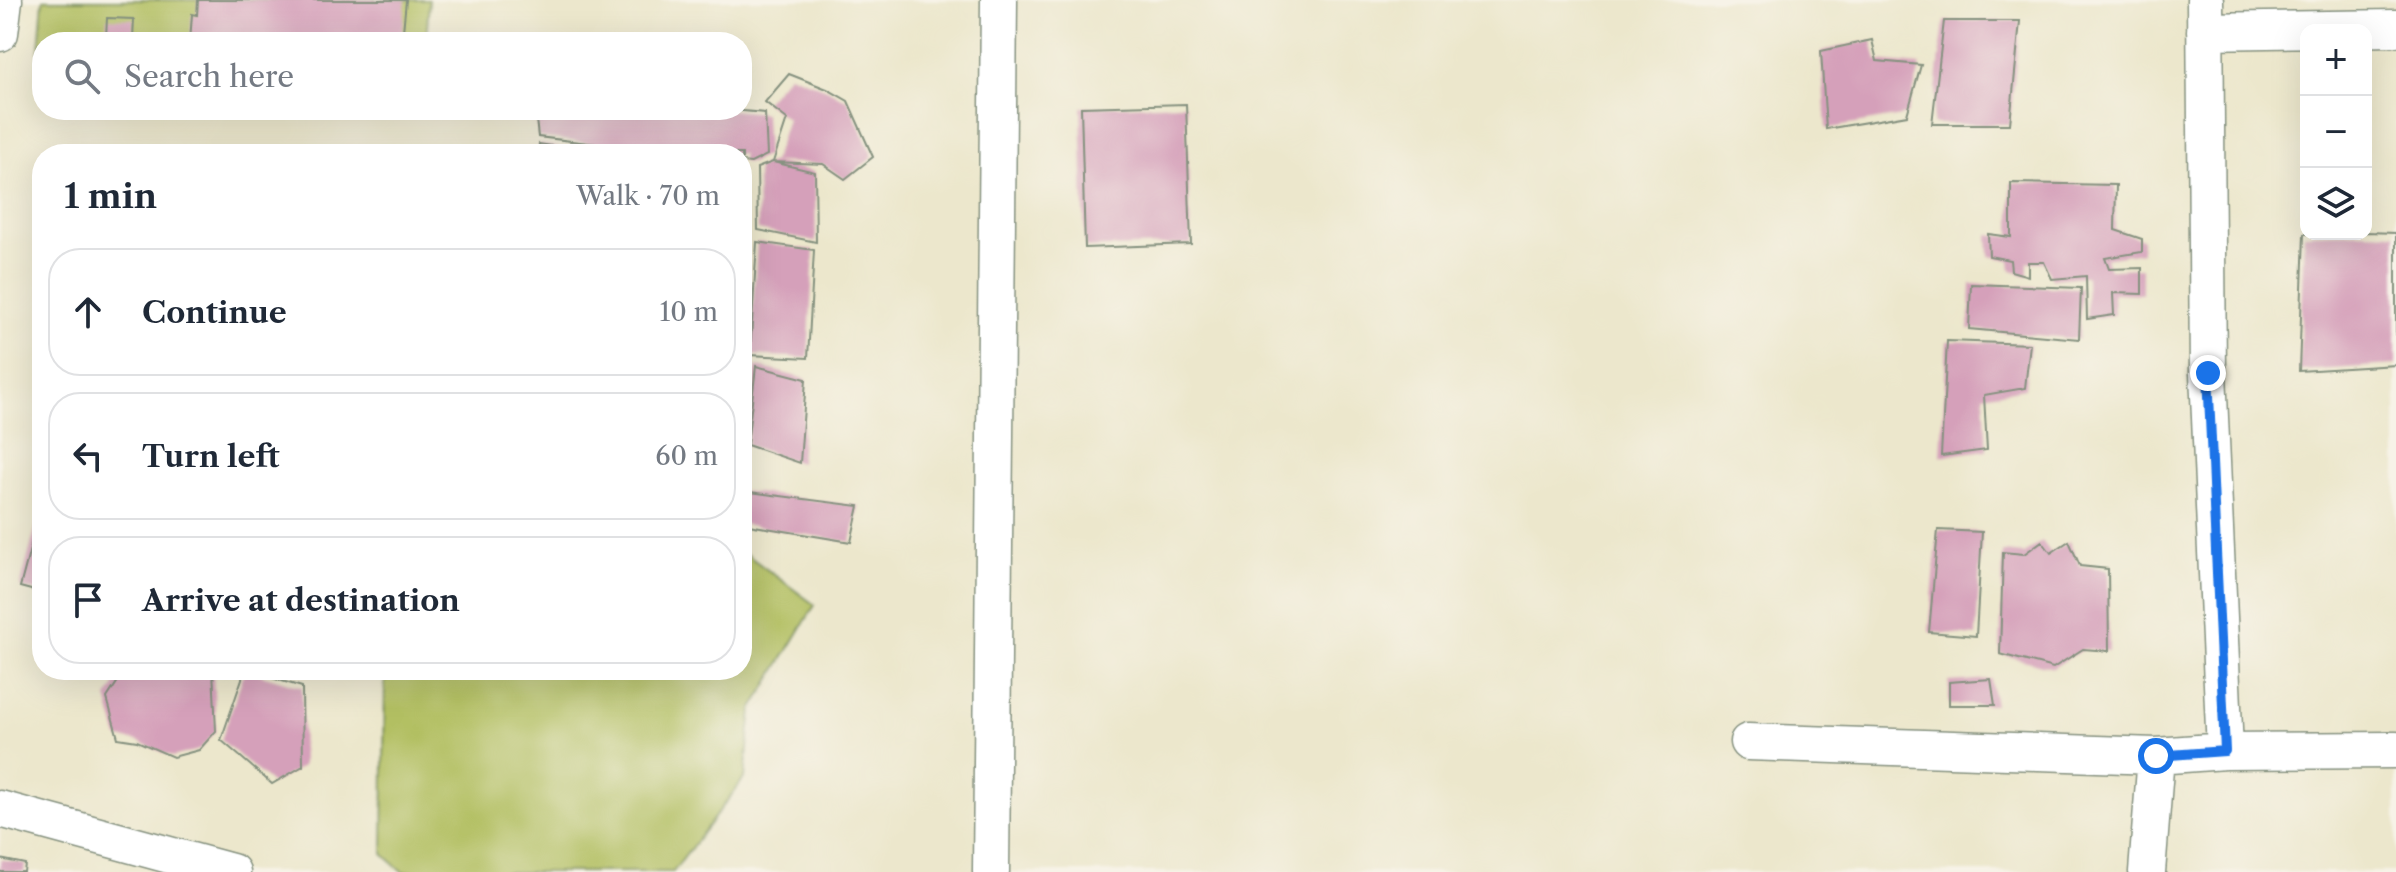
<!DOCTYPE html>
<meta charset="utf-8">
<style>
body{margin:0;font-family:"Libre Caslon Text",serif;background:#f2f2f3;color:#1f2937}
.controls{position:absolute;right:24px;top:24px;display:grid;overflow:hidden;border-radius:16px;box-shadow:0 8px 32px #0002}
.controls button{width:72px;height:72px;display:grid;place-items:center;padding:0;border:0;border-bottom:2px solid #e0e1e3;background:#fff;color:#1f2937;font:40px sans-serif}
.stop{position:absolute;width:24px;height:24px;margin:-18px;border:6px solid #1a73e8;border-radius:50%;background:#fff}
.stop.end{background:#1a73e8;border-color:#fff;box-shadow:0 2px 8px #0008}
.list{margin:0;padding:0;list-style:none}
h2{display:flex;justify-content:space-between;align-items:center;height:104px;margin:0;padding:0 32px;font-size:34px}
h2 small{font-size:26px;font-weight:400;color:#747a83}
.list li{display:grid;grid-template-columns:52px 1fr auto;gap:24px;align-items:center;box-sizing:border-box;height:128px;margin:0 16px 16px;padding:0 16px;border:2px solid #e0e1e3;border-radius:32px}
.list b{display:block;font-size:30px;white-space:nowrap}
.list em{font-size:26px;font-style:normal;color:#747a83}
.icon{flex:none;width:44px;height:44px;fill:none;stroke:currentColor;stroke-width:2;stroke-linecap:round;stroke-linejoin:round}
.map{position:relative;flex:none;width:2396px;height:872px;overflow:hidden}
.search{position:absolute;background:#fff;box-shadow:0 8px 32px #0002;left:32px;top:32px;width:720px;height:88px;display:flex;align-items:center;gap:20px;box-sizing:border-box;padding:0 28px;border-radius:32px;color:#747a83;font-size:30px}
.panel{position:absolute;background:#fff;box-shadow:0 8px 32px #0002;left:32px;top:144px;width:720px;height:536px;border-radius:32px}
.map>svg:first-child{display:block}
.green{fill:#b2bf62;stroke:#687e4b;stroke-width:2}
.building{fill:#d5a0ba}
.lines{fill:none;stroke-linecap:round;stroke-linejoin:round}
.street-casing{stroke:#869280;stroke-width:39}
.street{stroke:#fff;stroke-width:36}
.route{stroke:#1a73e8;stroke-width:10}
</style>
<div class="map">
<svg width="2396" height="872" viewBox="0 0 2396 872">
<rect width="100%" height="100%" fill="#f7f3e8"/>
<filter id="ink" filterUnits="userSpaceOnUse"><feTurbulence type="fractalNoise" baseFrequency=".0125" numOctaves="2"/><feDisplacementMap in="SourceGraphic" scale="16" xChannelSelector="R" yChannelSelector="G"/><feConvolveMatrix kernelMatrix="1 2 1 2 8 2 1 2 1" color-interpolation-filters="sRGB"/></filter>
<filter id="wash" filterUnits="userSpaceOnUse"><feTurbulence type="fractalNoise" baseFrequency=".006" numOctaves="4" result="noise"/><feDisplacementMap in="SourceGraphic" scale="32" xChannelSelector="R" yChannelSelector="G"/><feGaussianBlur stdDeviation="1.8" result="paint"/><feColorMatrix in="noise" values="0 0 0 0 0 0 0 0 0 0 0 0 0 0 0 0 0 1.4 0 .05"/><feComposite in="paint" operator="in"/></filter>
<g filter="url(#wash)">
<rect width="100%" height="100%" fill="#ece7cc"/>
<path class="green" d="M43,0H429L426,42H42V72H37Z
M742,551L815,605L752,710L745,777L673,872H403L383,854L385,670H742Z"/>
<g id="blocks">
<path class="building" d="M198,0H406L402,42H190L192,14L197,15Z
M107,18L134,19L133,39L106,38Z
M1944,21H2020L2010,124H1932Z
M1872,40L1877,61L1921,65L1907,115L1826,129L1821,51Z
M789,74L827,89L848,101L873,157L845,179L823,164L773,162L815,172L816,242L758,230L757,168L773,162L787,119L765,102Z
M1186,104L1191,244L1085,248L1081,107Z
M535,110H731L765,113L767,155L751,163L742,162V154H680L538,137Z
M539,144L590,152V154H538Z
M2011,183L2116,185L2115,230L2142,239V252L2105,258L2109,269L2142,268V294L2113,293L2114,315L2087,319L2086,276L2052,279L2044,262H2028V276L2011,271L2010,260L1989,256L1988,234L2011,237Z
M2366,232L2396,233V365L2299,371L2304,234Z
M757,242L814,250L808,358L750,355Z
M1971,284L2081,288L2079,339L1969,329Z
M1947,341L2030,344L2025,388L1984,395L1987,450L1941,456Z
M756,366L806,379L800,463L747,445Z
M742,491L859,506L851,542L742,524Z
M38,519L42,520V593L20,587Z
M1938,530L1982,532L1976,636L1929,632Z
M2042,541L2051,553L2069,541L2080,566L2108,569L2109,651L2083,649L2053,668L2000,654L2003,552L2024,554Z
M115,670H213L216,731L199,750L173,757L137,741L118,738L107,698L118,681Z
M245,670L302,687L303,766L272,784L221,740Z
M1991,679L1995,705H1949V682Z
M0,859L25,864L24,872H0Z"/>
</g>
</g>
<g filter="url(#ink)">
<use href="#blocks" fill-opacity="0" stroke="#869280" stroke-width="2"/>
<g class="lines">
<g class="street-casing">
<path id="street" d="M2205,0L2208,373L2225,751L2396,750
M2205,31L2396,28
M0,33L4,0
M1748,742L2156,756L2225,751
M0,809L232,872
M991,872L999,0
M2147,872L2156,756"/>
</g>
<use href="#street" class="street"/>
</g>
</g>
<g class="lines" filter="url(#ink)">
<path class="route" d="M2156,756L2225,751L2208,373"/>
</g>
</svg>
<div class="controls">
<button>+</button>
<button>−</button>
<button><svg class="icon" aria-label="layers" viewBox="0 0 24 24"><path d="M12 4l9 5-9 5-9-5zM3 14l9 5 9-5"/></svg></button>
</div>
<div class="stop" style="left:2156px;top:756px"></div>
<div class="stop end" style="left:2208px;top:373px"></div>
<div class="search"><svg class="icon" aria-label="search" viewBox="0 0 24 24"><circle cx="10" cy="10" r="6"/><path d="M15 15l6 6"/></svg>Search here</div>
<section class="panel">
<h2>1 min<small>Walk · 70 m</small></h2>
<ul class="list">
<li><svg class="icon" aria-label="ahead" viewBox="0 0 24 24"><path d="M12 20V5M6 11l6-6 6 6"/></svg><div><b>Continue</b></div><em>10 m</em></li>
<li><svg class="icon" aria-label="left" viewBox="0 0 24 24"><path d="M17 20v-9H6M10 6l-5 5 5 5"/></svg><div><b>Turn left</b></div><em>60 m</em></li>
<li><svg class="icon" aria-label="arrive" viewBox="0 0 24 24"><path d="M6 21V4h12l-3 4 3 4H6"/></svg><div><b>Arrive at destination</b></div></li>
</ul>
</section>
</div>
